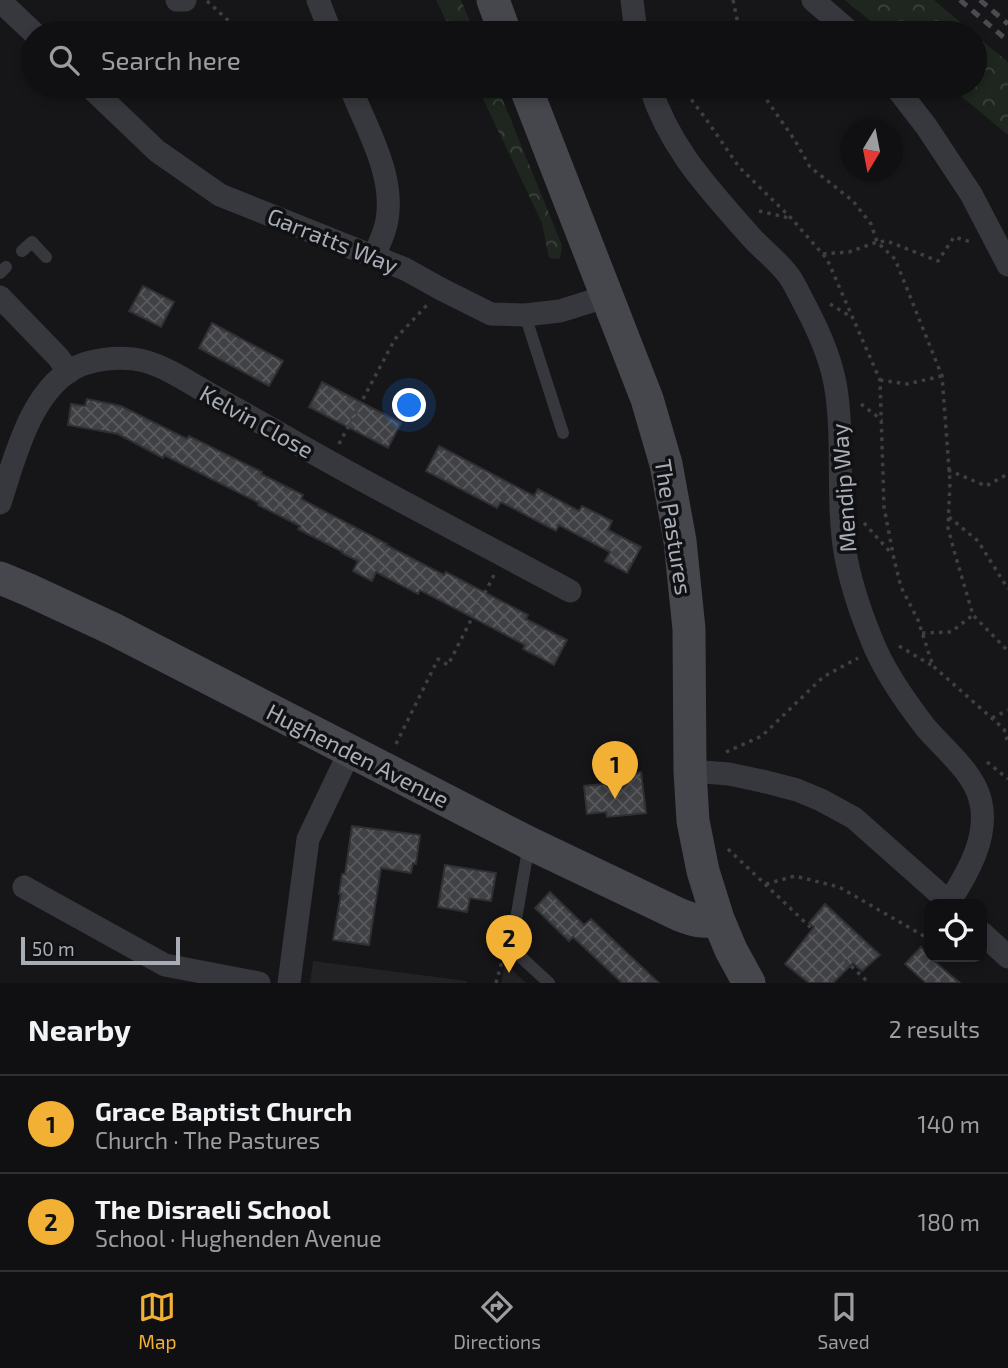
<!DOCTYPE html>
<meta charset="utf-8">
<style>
body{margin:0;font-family:"Exo 2",sans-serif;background:#19191b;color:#f1f3f6}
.controls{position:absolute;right:21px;bottom:21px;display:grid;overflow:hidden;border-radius:14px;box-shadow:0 4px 10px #0003}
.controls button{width:63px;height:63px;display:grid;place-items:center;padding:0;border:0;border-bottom:2px solid #303032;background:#101012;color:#f1f3f6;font:35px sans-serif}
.compass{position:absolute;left:840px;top:119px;width:63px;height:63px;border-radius:50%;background:#101012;box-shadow:0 4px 10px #0003;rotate:190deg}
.scale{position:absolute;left:21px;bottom:18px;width:159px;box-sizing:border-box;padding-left:7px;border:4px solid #a8adb8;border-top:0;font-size:19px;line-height:24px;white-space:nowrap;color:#a8adb8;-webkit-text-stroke:5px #111113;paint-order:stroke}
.you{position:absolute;left:410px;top:406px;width:24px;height:24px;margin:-18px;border:5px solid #fff;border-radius:50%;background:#1a73e8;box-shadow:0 0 0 10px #1a73e833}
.badge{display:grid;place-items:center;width:46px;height:46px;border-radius:50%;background:#f2b134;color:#111;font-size:23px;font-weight:700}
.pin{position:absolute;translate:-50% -58px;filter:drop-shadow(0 2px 4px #0008)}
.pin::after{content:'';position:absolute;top:37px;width:24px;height:21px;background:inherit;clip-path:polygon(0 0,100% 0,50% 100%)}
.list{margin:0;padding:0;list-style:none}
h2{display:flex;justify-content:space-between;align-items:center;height:91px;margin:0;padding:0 28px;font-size:30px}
h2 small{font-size:23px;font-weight:400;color:#9c9d9f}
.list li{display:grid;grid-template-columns:46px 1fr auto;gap:21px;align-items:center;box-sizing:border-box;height:98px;padding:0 28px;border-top:2px solid #303032}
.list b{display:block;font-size:26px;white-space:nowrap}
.list p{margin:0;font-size:23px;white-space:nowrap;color:#9c9d9f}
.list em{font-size:23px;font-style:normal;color:#9c9d9f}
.icon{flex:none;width:38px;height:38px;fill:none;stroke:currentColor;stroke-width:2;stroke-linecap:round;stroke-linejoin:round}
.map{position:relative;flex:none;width:1008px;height:983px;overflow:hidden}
.search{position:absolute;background:#101012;box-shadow:0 4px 10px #0003;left:21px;right:21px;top:21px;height:77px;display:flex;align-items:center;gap:18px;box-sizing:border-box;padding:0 24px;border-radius:38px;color:#9c9d9f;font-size:26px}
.sheet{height:287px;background:#101012}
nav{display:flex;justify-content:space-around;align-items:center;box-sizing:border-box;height:98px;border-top:2px solid #303032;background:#101012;font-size:19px;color:#9c9d9f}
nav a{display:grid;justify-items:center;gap:4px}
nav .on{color:#f2b134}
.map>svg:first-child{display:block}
.built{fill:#222225}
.forest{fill:url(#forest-crowns)}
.building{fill:url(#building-cross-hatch);stroke:#303034;stroke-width:2}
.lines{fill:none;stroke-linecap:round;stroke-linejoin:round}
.path{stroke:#3d3f44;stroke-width:3.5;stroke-dasharray:3.5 5;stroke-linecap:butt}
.lane{stroke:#37383d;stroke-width:12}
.street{stroke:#37383d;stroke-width:23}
.secondary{stroke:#45474d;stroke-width:33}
.rail{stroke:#4a4c52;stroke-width:5;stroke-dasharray:9 7;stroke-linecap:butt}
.labels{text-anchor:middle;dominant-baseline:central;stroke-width:7;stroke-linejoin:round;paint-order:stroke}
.street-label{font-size:23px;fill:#a8adb8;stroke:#111113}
</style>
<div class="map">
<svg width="1008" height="983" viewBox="0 0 1008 983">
<defs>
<pattern id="forest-crowns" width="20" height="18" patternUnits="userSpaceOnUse" patternTransform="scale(1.75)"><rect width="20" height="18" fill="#1e261f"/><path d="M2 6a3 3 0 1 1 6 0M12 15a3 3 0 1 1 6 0" fill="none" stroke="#3c433d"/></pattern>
<pattern id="building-cross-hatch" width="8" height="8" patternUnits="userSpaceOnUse" patternTransform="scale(1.75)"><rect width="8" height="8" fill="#404145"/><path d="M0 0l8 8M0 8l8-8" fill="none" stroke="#595a5e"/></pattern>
</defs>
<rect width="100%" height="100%" fill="#161618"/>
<path class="built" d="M313,961L467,981V983H310Z
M505,963L526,983H501Z"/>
<path class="forest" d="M436,0H461L475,33H452Z
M845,0H934L973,33H885Z
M975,35L1008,62V135L949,86H975Z
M477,86H497L562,245L560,259L549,258L542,223Z"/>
<path class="building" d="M143,286L174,302L161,327L129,311Z
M212,323L283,361L269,386L199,348Z
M322,382L401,423L388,448L309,407Z
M87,399L121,406L187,439L189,436L262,472L261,474L303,495L301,499L387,544L386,545L444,575L446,572L528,615L526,619L567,640L554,665L523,649L525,645L420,590L418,594L376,572L372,581L353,571L358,561L342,553L343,552L298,529L300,526L258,505L259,503L164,455L163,458L118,434L68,425L71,404L85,406Z
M439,446L534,496L538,489L579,511L582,506L612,521L608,530L641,547L627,573L605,561L610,552L559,525L556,531L501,502L497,508L426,471Z
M641,772L646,813L607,817L606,812L587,814L584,786L604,784L603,777Z
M352,826L420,835L416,864L413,863L411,873L381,868L369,945L333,940L341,894H339L342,874H345Z
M445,865L496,873L491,901L470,898L467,912L438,907Z
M550,892L584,925L591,919L659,983H622L573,937L569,941L535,908Z
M825,904L880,955L862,971L853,963L833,983H809L785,964L814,927L809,923Z
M921,947L929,957L960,983H926L905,964Z"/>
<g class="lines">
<path class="path" d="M733,0L740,33
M207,1L242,33
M681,86L706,119L739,167L791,218L827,259L880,380L884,507L894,559L901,587L918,620L933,666L1004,729L1008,743
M757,86L794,139L810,167L853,201L871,224L877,242L895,259L942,376L950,482L948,528L955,554L973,615L1008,651
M759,211L789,218
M823,254L849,252L877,242L887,241L938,261L954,237L971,242
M830,304L853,318
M880,380L907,384L942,376
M861,404L882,420
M339,444L395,339L428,304
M948,470L986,486L1008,474
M949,517L978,541L1008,589
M864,523L892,554
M922,633L951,632L973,615
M899,646L931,665
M992,718L1008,710
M396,744L438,659L448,665L495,573
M726,752L762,736L823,677L858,658
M987,762L1008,779
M728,849L869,983
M766,884L795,876L839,887L929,939
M496,983L502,961"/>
<path class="lane" d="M22,251L32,242L46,257
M0,273L6,267
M525,315L563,433
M529,844L511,948L549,983"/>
<path class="street" d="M177,0H185
M318,0L331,33
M632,0L636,33
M813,0L851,33
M0,1L34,33
M89,86L157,151L220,195L405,269L441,289L491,314L525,315L560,311L608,296
M350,86C366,128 395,174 387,220C385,233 379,244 374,256
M650,86C669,148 710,190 752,238C764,251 779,262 789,276C796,286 801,298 807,309C819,332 830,357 835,383C845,438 836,496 845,552C850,581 860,611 871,638C883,670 905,701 926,728C944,749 973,772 980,799C990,835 968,873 949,902
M895,86L926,126L971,194L1008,265
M0,297L58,357L69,372
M0,503C15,457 32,385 81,365C100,358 125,356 144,361C166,367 187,381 206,392C238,410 271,428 303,447C391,497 481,543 570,591
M690,771L729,774L762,781L797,790L821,800L854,818L951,904
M24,887L165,965L259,983
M982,933L1008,957
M289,983L308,839L350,751"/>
<path class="secondary" d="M493,0L505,33
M525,86L647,399L666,464L680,541L689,629L690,771L693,821L703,871L718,919L731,950L749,983
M0,578L29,590L113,629L529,843L680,915C693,920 704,924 718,919"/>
<path class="rail" d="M960,0L1008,41
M980,0L1008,24"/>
</g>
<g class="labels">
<g class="street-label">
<text transform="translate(333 240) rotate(22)">Garratts Way</text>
<text transform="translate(257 421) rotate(29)">Kelvin Close</text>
<text transform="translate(843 488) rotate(-94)">Mendip Way</text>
<text transform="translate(674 527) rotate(81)">The Pastures</text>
<text transform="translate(358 755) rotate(27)">Hughenden Avenue</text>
</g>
</g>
</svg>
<div class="controls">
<button><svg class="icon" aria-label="locate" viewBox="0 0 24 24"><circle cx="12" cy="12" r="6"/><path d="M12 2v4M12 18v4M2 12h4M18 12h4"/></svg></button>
</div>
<svg class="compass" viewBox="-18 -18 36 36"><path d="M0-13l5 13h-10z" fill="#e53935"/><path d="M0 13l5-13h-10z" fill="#9c9d9f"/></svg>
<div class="scale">50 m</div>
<div class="you"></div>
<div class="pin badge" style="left:615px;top:799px">1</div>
<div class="pin badge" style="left:509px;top:973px">2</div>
<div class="search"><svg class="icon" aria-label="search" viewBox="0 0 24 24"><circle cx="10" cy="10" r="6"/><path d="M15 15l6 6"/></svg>Search here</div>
</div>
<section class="sheet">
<h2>Nearby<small>2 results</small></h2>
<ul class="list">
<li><span class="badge">1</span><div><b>Grace Baptist Church</b><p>Church · The Pastures</p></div><em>140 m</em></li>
<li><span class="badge">2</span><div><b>The Disraeli School</b><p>School · Hughenden Avenue</p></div><em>180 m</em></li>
</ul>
</section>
<nav>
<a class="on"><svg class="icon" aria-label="map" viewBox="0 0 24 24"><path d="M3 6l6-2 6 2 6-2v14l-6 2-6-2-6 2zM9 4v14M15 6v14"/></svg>Map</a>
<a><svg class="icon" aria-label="directions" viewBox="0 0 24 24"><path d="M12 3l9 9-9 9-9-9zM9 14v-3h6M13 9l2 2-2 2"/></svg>Directions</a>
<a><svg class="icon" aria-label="saved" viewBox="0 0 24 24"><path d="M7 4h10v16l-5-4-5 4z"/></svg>Saved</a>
</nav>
